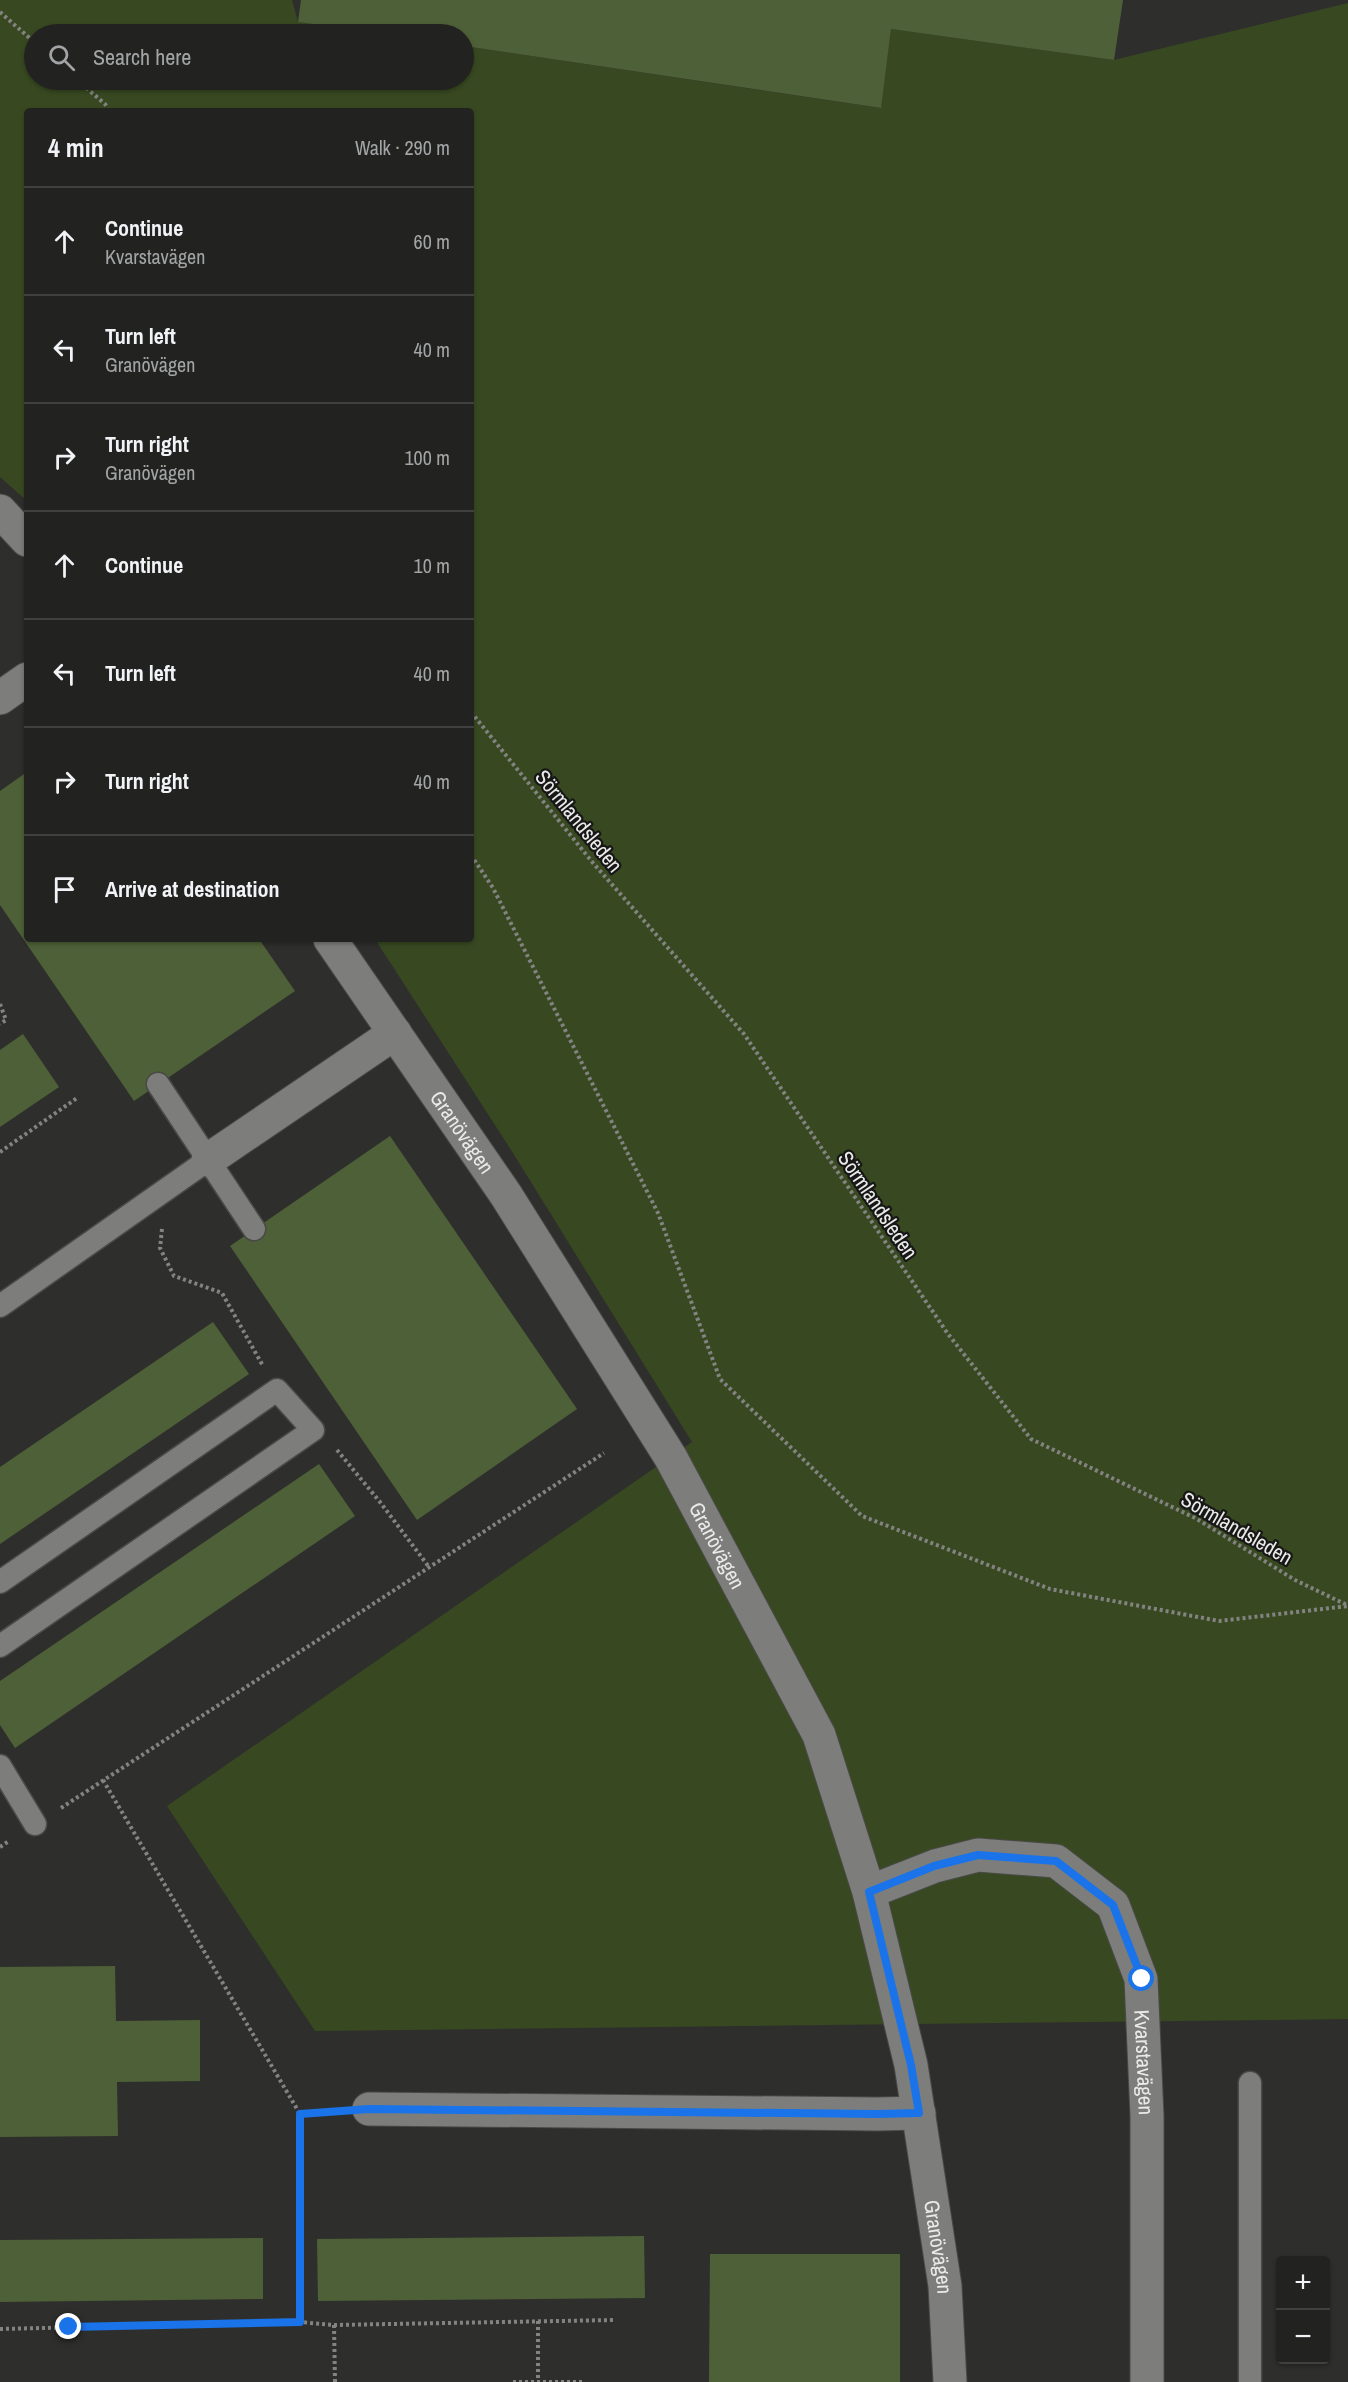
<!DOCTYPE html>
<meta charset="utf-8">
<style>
body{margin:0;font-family:"Archivo Narrow",sans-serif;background:#2a2b2a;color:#f1f3f6}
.controls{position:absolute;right:18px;bottom:18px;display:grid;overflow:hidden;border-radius:6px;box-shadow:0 2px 4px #0004}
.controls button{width:54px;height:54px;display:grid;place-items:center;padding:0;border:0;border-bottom:2px solid #3f403f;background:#222321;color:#f1f3f6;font:30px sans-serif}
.stop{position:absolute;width:18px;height:18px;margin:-14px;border:4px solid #1a73e8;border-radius:50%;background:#fff}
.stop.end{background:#1a73e8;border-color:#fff;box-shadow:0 2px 6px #0008}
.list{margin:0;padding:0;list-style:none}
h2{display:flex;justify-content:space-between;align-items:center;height:78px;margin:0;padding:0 24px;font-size:26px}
h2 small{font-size:20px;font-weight:400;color:#a2a4a5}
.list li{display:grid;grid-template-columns:39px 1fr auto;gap:18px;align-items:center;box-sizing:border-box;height:108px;padding:0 24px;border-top:2px solid #3f403f}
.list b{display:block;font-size:22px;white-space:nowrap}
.list p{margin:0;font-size:20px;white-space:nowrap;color:#a2a4a5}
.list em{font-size:20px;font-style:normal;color:#a2a4a5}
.icon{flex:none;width:33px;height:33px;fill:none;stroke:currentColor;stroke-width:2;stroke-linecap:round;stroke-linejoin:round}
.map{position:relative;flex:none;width:1348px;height:2382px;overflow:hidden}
.search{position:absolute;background:#222321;box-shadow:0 2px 4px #0004;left:24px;top:24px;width:450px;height:66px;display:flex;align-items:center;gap:15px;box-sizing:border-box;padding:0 21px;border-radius:33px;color:#a2a4a5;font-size:22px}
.panel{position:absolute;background:#222321;box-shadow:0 2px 4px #0004;left:24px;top:108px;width:450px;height:834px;border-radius:6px}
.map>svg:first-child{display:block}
.green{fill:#384921}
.building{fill:#4e6037}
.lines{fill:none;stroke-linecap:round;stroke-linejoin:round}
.lane-casing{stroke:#494a48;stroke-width:25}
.street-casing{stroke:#494a48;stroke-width:35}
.path{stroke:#838381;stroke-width:4;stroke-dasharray:3 3;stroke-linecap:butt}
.lane{stroke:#7d7e7b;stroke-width:22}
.street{stroke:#7d7e7b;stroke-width:33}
.route{stroke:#1a73e8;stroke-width:8}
.labels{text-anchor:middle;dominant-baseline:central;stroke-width:4.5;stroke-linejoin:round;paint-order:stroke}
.street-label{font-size:21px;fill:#eaeae9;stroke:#161716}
</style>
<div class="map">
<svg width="1348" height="2382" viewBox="0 0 1348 2382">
<rect width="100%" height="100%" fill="#2e2f2c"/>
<path class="green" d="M0,0H292L298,22L384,34H34V80H464V46L880,108L891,29L1114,60L1348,3V2019L315,2031L167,1806L692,1442L513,1153L375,939H471V111H27V501L0,477Z"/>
<path class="building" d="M301,0H1123L1114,60L891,29L881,108L464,46V34H384L298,22Z
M27,772V939H259L295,991L134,1101L0,905V791Z
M23,1034L59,1087L0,1127V1050Z
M390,1136L577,1409L417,1520L230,1246Z
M213,1322L249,1374L0,1544V1467Z
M319,1464L355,1516L15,1748L0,1725V1681Z
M115,1966L116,2021L200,2020V2081L117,2082L118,2136L0,2137V1967Z
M644,2236L645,2298L318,2301L317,2239Z
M263,2238V2299L0,2302V2240Z
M710,2254H900V2382H709Z"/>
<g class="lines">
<g class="lane-casing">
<path id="lane" d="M158,1084L254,1229
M0,1306L208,1160
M0,1582L277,1390L313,1430L0,1646
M0,1766L35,1824
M1250,2382V2083"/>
</g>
<g class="street-casing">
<g id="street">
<path d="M0,511L27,540"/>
<path d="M0,698L27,679"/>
<path id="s1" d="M330,939L506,1195L671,1458L819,1735L869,1892L911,2065L945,2286L950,2382"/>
<path d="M208,1160L395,1033"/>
<path id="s2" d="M869,1892L935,1866L978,1855L1056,1861L1113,1905L1141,1979L1147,2116V2382"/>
<path d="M369,2109L878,2114L919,2113"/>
</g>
</g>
<path class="path" d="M0,12L34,42
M77,80L105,104L109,111
M471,712L593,863L744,1034L948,1334L1031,1439L1197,1519L1295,1580L1347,1605
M471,855L493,888L658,1213L720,1379L862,1516L1050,1589L1219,1621L1348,1606
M0,1004L6,1020L0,1024
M0,1152L77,1098
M162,1229L160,1248L174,1276L222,1293L263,1366
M337,1450L380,1502L429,1567
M103,1780L300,2114
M61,1808L604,1453
M0,1847L9,1841
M538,2321V2381
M334,2325L614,2320
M0,2329L300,2322
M335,2382L334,2325L300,2322V2114L336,2111
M513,2382H582"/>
<use href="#lane" class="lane"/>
<use href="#street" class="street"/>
</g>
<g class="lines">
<path class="route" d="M69,2327L300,2322V2114L369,2109L878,2114L919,2113L911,2065L869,1892L934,1866L978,1855L1056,1861L1113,1905L1142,1979"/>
</g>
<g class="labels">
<g class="street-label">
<text transform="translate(579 821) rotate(51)">Sörmlandsleden</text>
<text stroke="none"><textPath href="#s1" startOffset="234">Granövägen</textPath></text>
<text transform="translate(878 1205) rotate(56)">Sörmlandsleden</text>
<text transform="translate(1237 1528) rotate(30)">Sörmlandsleden</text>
<text stroke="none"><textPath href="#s1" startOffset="720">Granövägen</textPath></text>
<text stroke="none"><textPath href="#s2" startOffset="428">Kvarstavägen</textPath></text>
<text stroke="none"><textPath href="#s1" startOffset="1462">Granövägen</textPath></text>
</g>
</g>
</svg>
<div class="controls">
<button>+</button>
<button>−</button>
</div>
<div class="stop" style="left:1142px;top:1979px"></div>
<div class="stop end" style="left:69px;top:2327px"></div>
<div class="search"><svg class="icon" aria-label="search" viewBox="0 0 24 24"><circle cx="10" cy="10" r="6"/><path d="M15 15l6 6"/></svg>Search here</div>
<section class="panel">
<h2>4 min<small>Walk · 290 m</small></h2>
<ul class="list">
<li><svg class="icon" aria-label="ahead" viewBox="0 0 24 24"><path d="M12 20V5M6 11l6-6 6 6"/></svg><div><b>Continue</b><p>Kvarstavägen</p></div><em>60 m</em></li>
<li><svg class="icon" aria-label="left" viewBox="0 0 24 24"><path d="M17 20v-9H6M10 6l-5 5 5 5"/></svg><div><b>Turn left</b><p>Granövägen</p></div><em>40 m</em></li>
<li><svg class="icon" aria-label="right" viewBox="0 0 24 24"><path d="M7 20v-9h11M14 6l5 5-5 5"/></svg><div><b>Turn right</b><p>Granövägen</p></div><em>100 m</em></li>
<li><svg class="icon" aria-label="ahead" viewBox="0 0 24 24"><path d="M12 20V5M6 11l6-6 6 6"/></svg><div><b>Continue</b></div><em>10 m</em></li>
<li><svg class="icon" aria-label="left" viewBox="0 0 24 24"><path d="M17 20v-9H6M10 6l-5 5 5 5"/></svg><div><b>Turn left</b></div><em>40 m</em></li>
<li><svg class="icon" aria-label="right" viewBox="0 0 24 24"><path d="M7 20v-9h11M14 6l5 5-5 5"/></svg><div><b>Turn right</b></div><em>40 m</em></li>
<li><svg class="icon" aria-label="arrive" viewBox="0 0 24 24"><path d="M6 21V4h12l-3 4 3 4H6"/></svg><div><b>Arrive at destination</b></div></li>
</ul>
</section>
</div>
